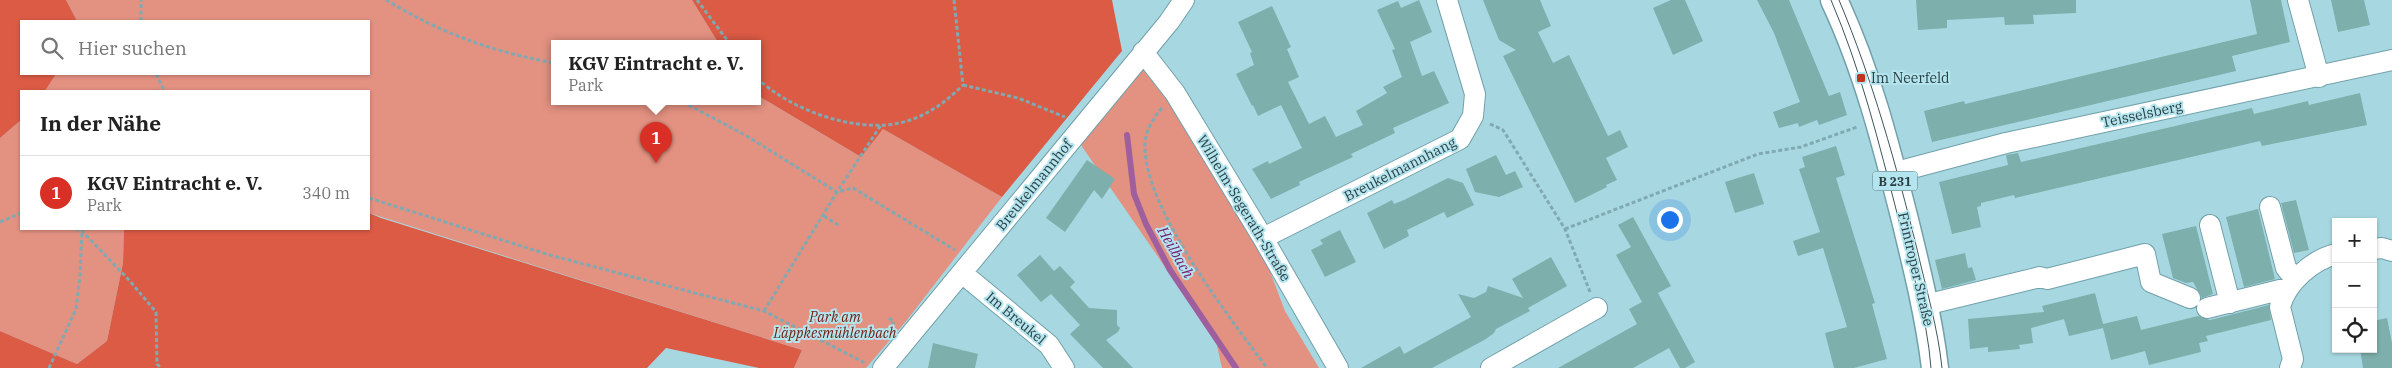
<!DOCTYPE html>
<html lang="de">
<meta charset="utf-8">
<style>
body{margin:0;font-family:"IBM Plex Serif",serif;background:#f6f6f6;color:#222}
.controls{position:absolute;right:15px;bottom:15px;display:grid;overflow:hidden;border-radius:0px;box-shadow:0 1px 4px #0004}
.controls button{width:45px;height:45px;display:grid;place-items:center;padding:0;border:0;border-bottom:1px solid #e0e0e0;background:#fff;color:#222;font:25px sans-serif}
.you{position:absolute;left:1669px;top:219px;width:18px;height:18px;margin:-12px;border:4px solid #fff;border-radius:50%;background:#1a73e8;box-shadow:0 0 0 8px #1a73e833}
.badge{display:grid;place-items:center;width:32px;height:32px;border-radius:50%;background:#d93025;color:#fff;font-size:16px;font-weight:700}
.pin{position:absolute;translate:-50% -41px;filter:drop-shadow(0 1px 2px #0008)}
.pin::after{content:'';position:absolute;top:26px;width:18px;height:15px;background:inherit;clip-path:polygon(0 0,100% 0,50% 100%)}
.popup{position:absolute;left:551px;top:40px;width:210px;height:65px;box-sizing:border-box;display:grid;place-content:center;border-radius:0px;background:#fff;filter:drop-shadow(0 1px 4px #0005);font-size:16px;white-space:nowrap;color:#767676}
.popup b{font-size:19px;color:#222}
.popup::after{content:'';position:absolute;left:50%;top:100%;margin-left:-10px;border:10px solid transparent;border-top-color:#fff}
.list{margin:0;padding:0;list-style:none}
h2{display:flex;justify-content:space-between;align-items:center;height:65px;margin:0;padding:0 20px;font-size:21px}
h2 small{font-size:16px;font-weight:400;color:#767676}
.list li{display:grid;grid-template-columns:32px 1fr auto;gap:15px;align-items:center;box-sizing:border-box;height:75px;padding:0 20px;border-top:1px solid #e0e0e0}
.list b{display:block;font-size:19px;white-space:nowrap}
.list p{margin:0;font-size:16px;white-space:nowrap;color:#767676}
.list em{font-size:16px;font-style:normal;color:#767676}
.icon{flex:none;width:28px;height:28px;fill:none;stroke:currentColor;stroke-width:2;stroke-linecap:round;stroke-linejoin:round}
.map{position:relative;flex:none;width:2392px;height:368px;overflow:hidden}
.search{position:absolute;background:#fff;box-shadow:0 1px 4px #0004;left:20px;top:20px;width:350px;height:55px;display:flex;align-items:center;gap:12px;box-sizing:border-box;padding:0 18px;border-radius:0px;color:#767676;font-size:19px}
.panel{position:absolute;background:#fff;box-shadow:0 1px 4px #0004;left:20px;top:90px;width:350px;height:140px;border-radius:0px}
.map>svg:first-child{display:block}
.green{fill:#e39181}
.forest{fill:#dc5b45}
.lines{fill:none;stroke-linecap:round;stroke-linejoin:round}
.stream{stroke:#9f5f9e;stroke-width:6}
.building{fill:#7dafac}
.minor-casing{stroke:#71a0aa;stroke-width:22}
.major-casing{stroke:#71a0aa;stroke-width:29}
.path{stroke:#81a9b1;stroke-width:3;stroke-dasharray:4 2.5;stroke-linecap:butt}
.minor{stroke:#fff;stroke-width:20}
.major{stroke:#fff;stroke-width:26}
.tram{stroke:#3e565b;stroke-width:1}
.poi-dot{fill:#c1351f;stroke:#b4e5ef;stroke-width:2}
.labels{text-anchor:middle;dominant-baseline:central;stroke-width:4;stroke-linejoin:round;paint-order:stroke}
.shield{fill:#b4e5ef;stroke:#557277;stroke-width:1}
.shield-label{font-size:12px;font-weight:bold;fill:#2c4044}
.poi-label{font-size:14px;fill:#2c4044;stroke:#b4e5ef;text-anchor:start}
.street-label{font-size:14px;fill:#2c4044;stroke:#b4e5ef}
.park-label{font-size:14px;font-style:italic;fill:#701d10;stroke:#b4e5ef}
.water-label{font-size:15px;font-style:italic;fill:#771b6f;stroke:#b4e5ef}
</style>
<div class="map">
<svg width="2392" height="368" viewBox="0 0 2392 368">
<rect width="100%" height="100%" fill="#a7d8e2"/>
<path class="green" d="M66,0H692L719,44H555V102H757V95L859,156L883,129L1002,197L907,320L866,368H794L802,350L369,213V91H45L56,74H369V21H77Z
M1142,54L1263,253L1285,311L1319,368H1222L1216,341L1074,135Z
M21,120V229H124L123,263L107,341L77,364L0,331V138Z"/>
<path class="forest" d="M0,0H66L77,21H21V74H56L45,91H21V120L0,138Z
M692,0H1112L1122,51L1002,197L883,129L861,157L757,95V44H719Z
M369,213L381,218L802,350L794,368H759L666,348L647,368H0V331L77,364L107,341L123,263L124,229H369Z"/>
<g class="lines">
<path class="stream" d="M1127,135L1134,194L1146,224L1170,270L1236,368"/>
</g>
<path class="building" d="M1419,0L1432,32L1410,42L1422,76L1434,71L1449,103L1393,128L1395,133L1351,154L1353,157L1299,182L1300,185L1271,199L1252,169L1268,161L1269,164L1302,148L1281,105L1258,116L1253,105L1252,106L1236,74L1254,65L1250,53L1252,52L1238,22L1272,6L1291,47L1287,49L1299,77L1288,82L1309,124L1325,116L1336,137L1363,125L1356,111L1387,93L1383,87L1402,77L1392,50L1395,49L1377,10L1398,1L1401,8Z
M1483,0H1540L1551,26L1538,32L1553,63L1569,55L1608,136L1620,130L1628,147L1606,158L1617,180L1606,185L1607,187L1575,203L1503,56L1516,50L1499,40Z
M1671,0H1685L1703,41L1673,55L1653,8Z
M1757,0H1789L1829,96L1840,92L1847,115L1819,125L1817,120L1799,127L1798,123L1779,128L1773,112L1800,102L1774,33Z
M1916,0H2076V13L2033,15L2034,24L2005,25L2004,17L1947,20V28L1918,30Z
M2250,0H2281L2290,42L2232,56L2236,71L1932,142L1924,111L1964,101L1965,104L2257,34Z
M2331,0H2364L2370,25L2338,32Z
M2360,93L2367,125L2262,146L2260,141L2015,198L2014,195L1981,203V206L1977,207L1981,227L1952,234L1939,182L2008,165L2006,155L2018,153L2021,162L2252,108L2254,114L2308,101L2309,105Z
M1836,146L1845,175L1836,178L1875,303L1872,304L1887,359L1854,368H1834L1825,333L1847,327L1823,248L1798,256L1793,241L1820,232L1799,169L1805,167L1802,157Z
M1496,155L1506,175L1515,171L1523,187L1499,197L1475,192L1466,169Z
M1087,160L1115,179L1102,199L1094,190L1065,232L1046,218Z
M1754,173L1764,204L1735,213L1725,182Z
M1448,178L1463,183L1474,205L1447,218L1444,212L1407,230L1409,236L1384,249L1367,213L1392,200L1394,204L1404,200Z
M2296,200L2309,250L2294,253L2281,203Z
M2258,209L2275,279L2244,287L2226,217Z
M1633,217L1671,286L1658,293L1695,362L1685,368H1680L1669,348L1633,368H1558L1637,324L1629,309L1642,302L1616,255L1631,247L1618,225Z
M2196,226L2213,294L2202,298L2193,282L2186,283L2173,278L2162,234Z
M1340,230L1356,262L1325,277L1311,250L1323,244L1320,240Z
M1965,253L1968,268L1972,267L1976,280L1942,289L1935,260Z
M1040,255L1054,271L1060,266L1075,282L1070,287L1089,308L1117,310V325L1120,328L1118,332L1106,340L1133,368H1103L1070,334L1080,325L1051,294L1041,302L1017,275Z
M1551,257L1567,286L1528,308L1530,311L1496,329L1494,333L1486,339L1432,368H1361L1400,346L1404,354L1471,317L1458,294L1474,298L1486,292L1488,286L1523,298L1512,279Z
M2095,293L2103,324L2137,316L2141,330L2198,316L2210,320L2269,305L2271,320L2206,336L2208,341L2199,343L2201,352L2149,365L2145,351L2111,360L2103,328L2069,336L2064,319L2031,328L2033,343L2019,345L2020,349L1988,352V347L1970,349L1968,319L2044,312L2042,306Z
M2387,318L2392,343V368H2363L2360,349H2373V321Z
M933,343L978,354L975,368H928Z"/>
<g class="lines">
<g class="minor-casing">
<path id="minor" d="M2298,0L2319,77
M1143,52L1175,93L1263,238L1338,368
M1893,173L2006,143L2392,60
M2270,207L2286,268L2295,279
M2210,225L2230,303
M1263,238L1460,139L1473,116L1475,94L1447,0
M2373,249L2382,248L2392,251
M962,273L1049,345L1064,368
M1925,305L2040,277L2047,279L2145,254L2151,282L2190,298
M2207,308L2288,288
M883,368L1169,22L1184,0
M1491,368L1597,308
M2290,368L2293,359L2280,307C2286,283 2312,260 2336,254"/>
</g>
<g class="major-casing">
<path id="major" d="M1834,0C1867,70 1886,145 1905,220C1917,269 1929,318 1935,368"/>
</g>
<path class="path" d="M386,0C441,33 492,52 555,63
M697,0L730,44
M954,0L963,85
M141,21V0
M156,74L163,88L159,91
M757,78C789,109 854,133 899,123C924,118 945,103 963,85
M963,85L1018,98L1065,117
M683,102L745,135L837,192L881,125
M1162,108C1153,118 1145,132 1145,145C1143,207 1230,318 1267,368
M1490,124L1503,130L1565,229L1590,292
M369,198L553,256L764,311L865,363
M824,216L838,225
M0,222L21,213
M75,229L82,231L129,280L156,312L157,364L161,368
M1565,229L1758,154L1801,147L1857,127
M764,311L837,192L853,188L955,250
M889,318L894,322L892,324
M49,368L76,309L80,276L82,229"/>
<use href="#minor" class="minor"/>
<use href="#major" class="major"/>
<path class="tram" d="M1831,0C1861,70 1879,143 1898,217C1911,267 1927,316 1931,368
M1839,0C1873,81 1896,164 1917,249C1926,289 1938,328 1942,368"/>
</g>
<rect class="poi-dot" x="1856" y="73" width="10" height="10" rx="2.5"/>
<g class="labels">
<rect class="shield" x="1872.5" y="171.5" width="45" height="19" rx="4"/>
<g class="shield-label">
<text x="1895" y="181">B 231</text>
</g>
<g class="poi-label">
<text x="1871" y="78">Im Neerfeld</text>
</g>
<g class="street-label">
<text transform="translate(2142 114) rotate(-12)">Teisselsberg</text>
<text transform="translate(1400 169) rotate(-27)">Breukelmannhang</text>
<text transform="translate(1034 185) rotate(-51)">Breukelmannhof</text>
<text transform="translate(1244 208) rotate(59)">Wilhelm-Segerath-Straße</text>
<text transform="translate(1916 269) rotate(77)">Frintroper Straße</text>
<text transform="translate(1016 318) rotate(40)">Im Breukel</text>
</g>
<g class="park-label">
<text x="835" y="317">Park am<tspan x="835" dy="16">Läppkesmühlenbach</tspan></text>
</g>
<g class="water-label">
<text transform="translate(1176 252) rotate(60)">Heilbach</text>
</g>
</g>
</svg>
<div class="controls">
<button>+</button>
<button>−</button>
<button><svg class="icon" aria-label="locate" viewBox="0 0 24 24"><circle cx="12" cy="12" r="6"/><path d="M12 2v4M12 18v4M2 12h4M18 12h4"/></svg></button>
</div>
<div class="you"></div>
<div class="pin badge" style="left:656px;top:163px">1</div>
<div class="popup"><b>KGV Eintracht e. V.</b>Park</div>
<div class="search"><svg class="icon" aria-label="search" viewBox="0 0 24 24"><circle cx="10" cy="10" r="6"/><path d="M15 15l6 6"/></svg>Hier suchen</div>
<section class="panel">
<h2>In der Nähe<small></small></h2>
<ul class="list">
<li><span class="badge">1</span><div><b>KGV Eintracht e. V.</b><p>Park</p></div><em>340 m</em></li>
</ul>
</section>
</div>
